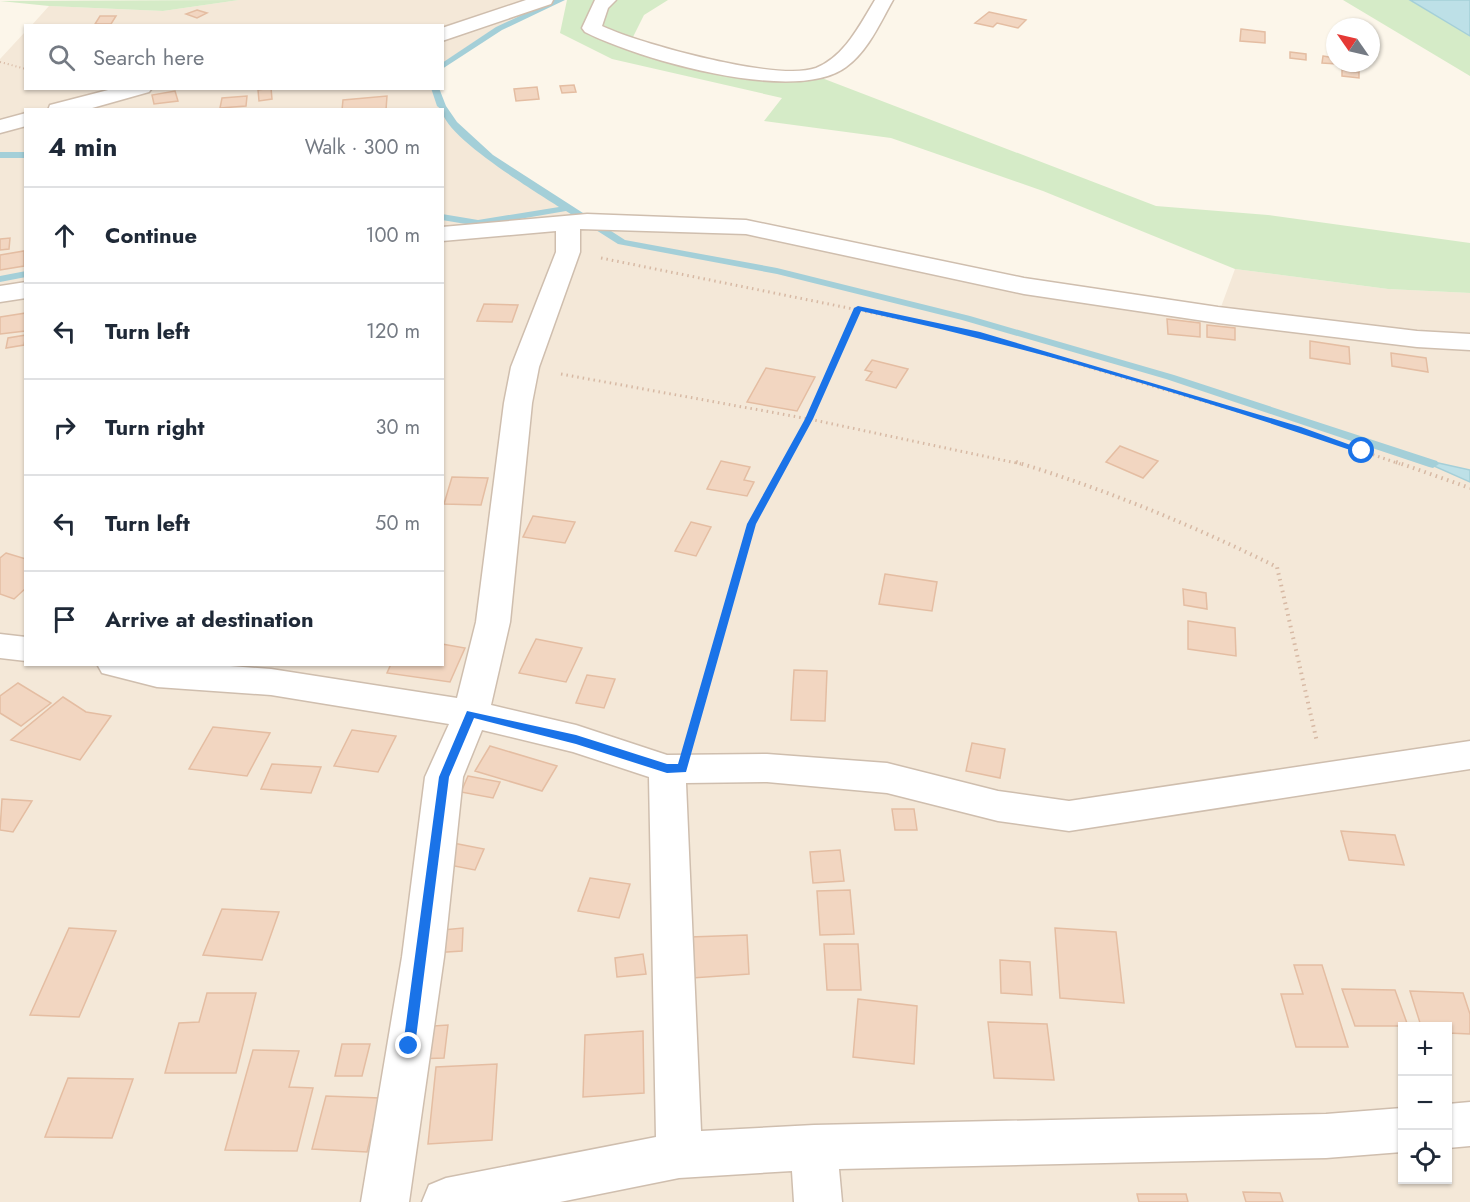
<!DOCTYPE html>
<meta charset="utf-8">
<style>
body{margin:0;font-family:Jost,sans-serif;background:#f2f2f3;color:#1f2937}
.controls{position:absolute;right:18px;bottom:18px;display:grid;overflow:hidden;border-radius:0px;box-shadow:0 2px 4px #0004}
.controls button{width:54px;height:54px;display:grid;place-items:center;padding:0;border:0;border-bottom:2px solid #e0e1e3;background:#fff;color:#1f2937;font:30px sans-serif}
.compass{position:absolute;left:1326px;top:18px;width:54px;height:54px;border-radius:50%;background:#fff;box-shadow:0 2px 4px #0004;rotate:304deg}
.stop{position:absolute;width:18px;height:18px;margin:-14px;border:4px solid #1a73e8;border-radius:50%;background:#fff}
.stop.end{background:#1a73e8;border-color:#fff;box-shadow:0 2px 6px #0008}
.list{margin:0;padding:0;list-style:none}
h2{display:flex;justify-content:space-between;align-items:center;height:78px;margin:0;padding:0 24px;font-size:26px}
h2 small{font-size:20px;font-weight:400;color:#747a83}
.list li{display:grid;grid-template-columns:39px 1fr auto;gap:18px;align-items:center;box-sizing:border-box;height:96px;padding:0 24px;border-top:2px solid #e0e1e3}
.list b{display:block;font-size:22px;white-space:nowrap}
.list em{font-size:20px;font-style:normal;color:#747a83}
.icon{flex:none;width:33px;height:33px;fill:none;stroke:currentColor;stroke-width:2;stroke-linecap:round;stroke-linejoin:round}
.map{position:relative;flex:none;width:1470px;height:1202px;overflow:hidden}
.search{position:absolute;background:#fff;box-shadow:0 2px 4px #0004;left:24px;top:24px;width:420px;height:66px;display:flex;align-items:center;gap:15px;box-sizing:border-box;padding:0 21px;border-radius:0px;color:#747a83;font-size:22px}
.panel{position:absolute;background:#fff;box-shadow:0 2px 4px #0004;left:24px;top:108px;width:420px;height:558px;border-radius:0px}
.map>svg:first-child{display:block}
.residential{fill:#f4e8d8;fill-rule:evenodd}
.green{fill:#d5ebc7}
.water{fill:#bde0e7;stroke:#a4cfd8;stroke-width:1.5}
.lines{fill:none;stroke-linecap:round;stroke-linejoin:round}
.stream{fill:#a4cfd8;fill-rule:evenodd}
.building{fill:#f2d6c1;stroke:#e4bda2;stroke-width:1.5}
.minor-casing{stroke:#cfbeae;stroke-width:3}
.path-far2{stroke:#d7b9a4;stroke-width:2;stroke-dasharray:1 3;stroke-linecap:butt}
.path-far1{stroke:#d7b9a4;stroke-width:3;stroke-dasharray:1.5 4;stroke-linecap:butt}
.path{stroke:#d7b9a4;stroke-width:4;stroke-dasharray:1.5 4.5;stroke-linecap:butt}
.minor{fill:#fff;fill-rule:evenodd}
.route{fill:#1a73e8}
</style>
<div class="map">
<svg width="1470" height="1202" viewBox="0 0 1470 1202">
<rect width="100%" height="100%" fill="#fcf6ea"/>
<path class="residential" d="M239,0H561L496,31L459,53L443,67L442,26H31L49,6L163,11Z
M25,32L26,88L435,89L446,115L480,150L587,221L746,227L1218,315L1235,269L1388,289L1470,293V470L1420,459L1470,482V1202H0V59ZM26,110H442V664H26ZM1402,1026H1448V1180H1402Z"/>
<path class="green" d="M239,0L163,11L49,6L0,1Z
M567,0H668L644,15L629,45L676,58L814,75L1156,206L1268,215L1470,243V293L1388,289L1235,269L1043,191L891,138L764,121L782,98L612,59L560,33Z
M1343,0H1410L1470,36V76Z"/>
<path class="water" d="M1410,0H1470V36Z
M1416,458L1470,470V482Z"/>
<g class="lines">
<path class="stream" d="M554,0H565L502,30L442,69V63L496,27Z
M431,88H439L446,106L457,122L493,155L625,240L777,268L970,316L1174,375L1437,461L1439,464L1433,468L1429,467L1166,379L962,320L777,274L618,244L566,211L478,226L442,220V214L478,220L559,207C535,191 444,137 442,110L437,106Z
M0,152H26V158H0Z
M26,271V277L0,282V276Z"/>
</g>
<path class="building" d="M197,10L207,13L197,18L186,14Z
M989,12L1026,20L1018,28L997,23L993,27L975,23Z
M100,16H116L111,24H95Z
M1241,29L1265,32V43L1240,41Z
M1290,52L1306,54V60L1290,58Z
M1323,56L1335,58L1337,64L1322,63Z
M1342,70L1359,72V78L1342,76Z
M574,85L576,92L562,93L560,86Z
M537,87L539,99L516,101L514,89Z
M271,88L272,99L259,101L258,90Z
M175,91L178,101L154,104L152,95Z
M247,96L246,106L220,108L222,98Z
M387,96L386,110H342L343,100Z
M10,238L9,249L0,250V239Z
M24,251V266L0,270V255Z
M484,304L518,305L512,322L477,321Z
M26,313L25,331L0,334V317Z
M1167,319L1200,323V337L1168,334Z
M1207,325L1235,328V340L1207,337Z
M26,335L24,345L6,348L8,338Z
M1310,341L1349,347L1350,364L1310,358Z
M1391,353L1426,358L1428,372L1392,366Z
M872,360L908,369L896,388L866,380L872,372L865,370Z
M766,368L815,377L797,411L747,402Z
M1120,446L1158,461L1143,478L1106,462Z
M721,461L750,467L744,480L754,482L747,496L707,489Z
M452,477L488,478L481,505L444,504Z
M533,516L575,522L565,543L523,537Z
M691,522L711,527L696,556L675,551Z
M6,553L26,559V588L14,599L0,594V558Z
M885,574L937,582L932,611L879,604Z
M1183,589L1206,593L1207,609L1184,605Z
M1188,621L1235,628L1236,656L1188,649Z
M536,639L582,648L566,682L519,673Z
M442,644L465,648L450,682L387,673L391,664H442Z
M794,670L827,671L825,721L791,720Z
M587,675L615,679L604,708L576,703Z
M18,683L51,703L21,726L0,713V696Z
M63,697L86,712L111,716L80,760L11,740Z
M213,727L270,733L247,776L189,769Z
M352,730L396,736L378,772L334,766Z
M972,743L1005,749L1000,778L966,771Z
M490,746L557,766L542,791L475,771Z
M272,764L321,767L311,793L261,789Z
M468,776L500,782L493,798L461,792Z
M2,799L32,801L13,832L0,830Z
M892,809H914L917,830H895Z
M1341,831L1395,835L1404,865L1349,860Z
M453,843L484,849L475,870L444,864Z
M840,850L844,881L813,883L810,852Z
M590,878L630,884L619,918L578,911Z
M850,890L854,934L820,935L817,891Z
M222,909L279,912L262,960L203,955Z
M69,928L116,931L79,1017L30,1015Z
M463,928L462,951L432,953V931Z
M1055,928L1116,932L1124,1003L1060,998Z
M747,935L749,974L692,978L690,937Z
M824,944H858L861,990H827Z
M643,954L646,974L617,977L615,958Z
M1000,960L1030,962L1032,995L1001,993Z
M1294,965H1322L1348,1047H1296L1281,994H1303Z
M1342,989L1395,990L1408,1026H1355Z
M1410,991L1463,993L1470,1014V1034L1448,1033V1026H1421Z
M207,993H256L236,1073H165L179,1023L199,1022Z
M858,999L917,1006L914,1064L853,1057Z
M988,1022L1047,1024L1054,1080L994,1078Z
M448,1025L444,1058L415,1059L418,1027Z
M643,1031L644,1093L583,1097L585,1035Z
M342,1044H370L362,1076H335Z
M253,1050L299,1051L289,1087L313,1088L297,1151L225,1150Z
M497,1064L492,1140L428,1144L436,1067Z
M68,1078L133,1079L112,1138L45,1137Z
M326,1096L380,1098L367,1152L312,1149Z
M1243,1192L1280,1193L1283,1202H1246Z
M1137,1194H1186L1188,1202H1139Z"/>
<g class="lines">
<g class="minor-casing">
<path id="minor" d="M526,0H553L551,4L442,41V28Z
M595,0H616L608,8L602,26C640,44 778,82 816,68C845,56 859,26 875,0H893C880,23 868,51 846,67C796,105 638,59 585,32L582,28Z
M116,88H152L149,92L85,110H48L50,105Z
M26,113V126L0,133V120Z
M587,214L746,220L1024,278L1218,307L1417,331L1470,334V350L1417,347L1218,323L1024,294L746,234L580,229V252L539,367L532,403L510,622L491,705L576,725L667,755L767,754L887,763L998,791L1069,801L1470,741V769L1069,831L998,821L887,793L767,782L686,783L701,1131L814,1125L1326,1114L1402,1108V1152L1326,1158L839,1169L842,1202H794L792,1171L679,1178L560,1202H422L429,1185L446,1178L656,1137L649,777L573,752L482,730L463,777L444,957L409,1202H361L402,957L425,777L449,724L271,695L157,687L102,673L97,664H204L271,669L457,698L476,622L504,403L511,367L556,252V231L442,241V227Z
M26,282V298L0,302V286Z
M0,634L26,637V661L0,658Z
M1470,1102V1146L1448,1148V1104Z"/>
</g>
<path class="path-far2" d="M0,62L26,69"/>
<path class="path-far1" d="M601,258L977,334L1298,429L1400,464
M561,374L809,419L1021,464
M785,464L809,419L858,308"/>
<path class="path" d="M1016,462C1107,490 1192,525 1277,567L1317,742
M1396,462L1470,488
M692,733L752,524L785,462"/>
<use href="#minor" class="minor"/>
</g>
<path class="route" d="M858,306L980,332L1301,427L1367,451L1359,453C1196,397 1029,347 861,311L813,419L756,524L686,772L667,773L576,744L474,718L449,777L415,1046L414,1050H404L403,1046L439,777L467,711L576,735L667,764H678L747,524L805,419L854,308Z"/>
</svg>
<div class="controls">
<button>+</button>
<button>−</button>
<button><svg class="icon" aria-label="locate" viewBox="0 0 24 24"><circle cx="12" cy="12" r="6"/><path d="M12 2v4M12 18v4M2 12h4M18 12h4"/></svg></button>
</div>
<svg class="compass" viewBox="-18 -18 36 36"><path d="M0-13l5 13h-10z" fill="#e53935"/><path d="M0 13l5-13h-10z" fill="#747a83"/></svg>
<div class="stop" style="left:1362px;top:451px"></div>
<div class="stop end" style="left:409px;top:1046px"></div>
<div class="search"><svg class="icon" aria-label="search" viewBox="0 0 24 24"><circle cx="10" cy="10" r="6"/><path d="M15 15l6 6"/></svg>Search here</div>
<section class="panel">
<h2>4 min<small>Walk · 300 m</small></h2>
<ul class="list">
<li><svg class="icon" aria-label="ahead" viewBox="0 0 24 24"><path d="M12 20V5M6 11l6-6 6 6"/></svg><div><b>Continue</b></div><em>100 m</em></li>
<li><svg class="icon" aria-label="left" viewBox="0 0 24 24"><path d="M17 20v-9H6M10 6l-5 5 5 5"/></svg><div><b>Turn left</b></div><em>120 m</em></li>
<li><svg class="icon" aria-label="right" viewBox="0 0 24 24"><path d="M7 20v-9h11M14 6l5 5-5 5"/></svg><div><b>Turn right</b></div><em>30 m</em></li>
<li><svg class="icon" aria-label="left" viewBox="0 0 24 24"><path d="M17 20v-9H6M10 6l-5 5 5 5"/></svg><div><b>Turn left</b></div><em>50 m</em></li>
<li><svg class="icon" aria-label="arrive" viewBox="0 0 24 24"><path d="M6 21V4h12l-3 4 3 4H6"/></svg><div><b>Arrive at destination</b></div></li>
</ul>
</section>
</div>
